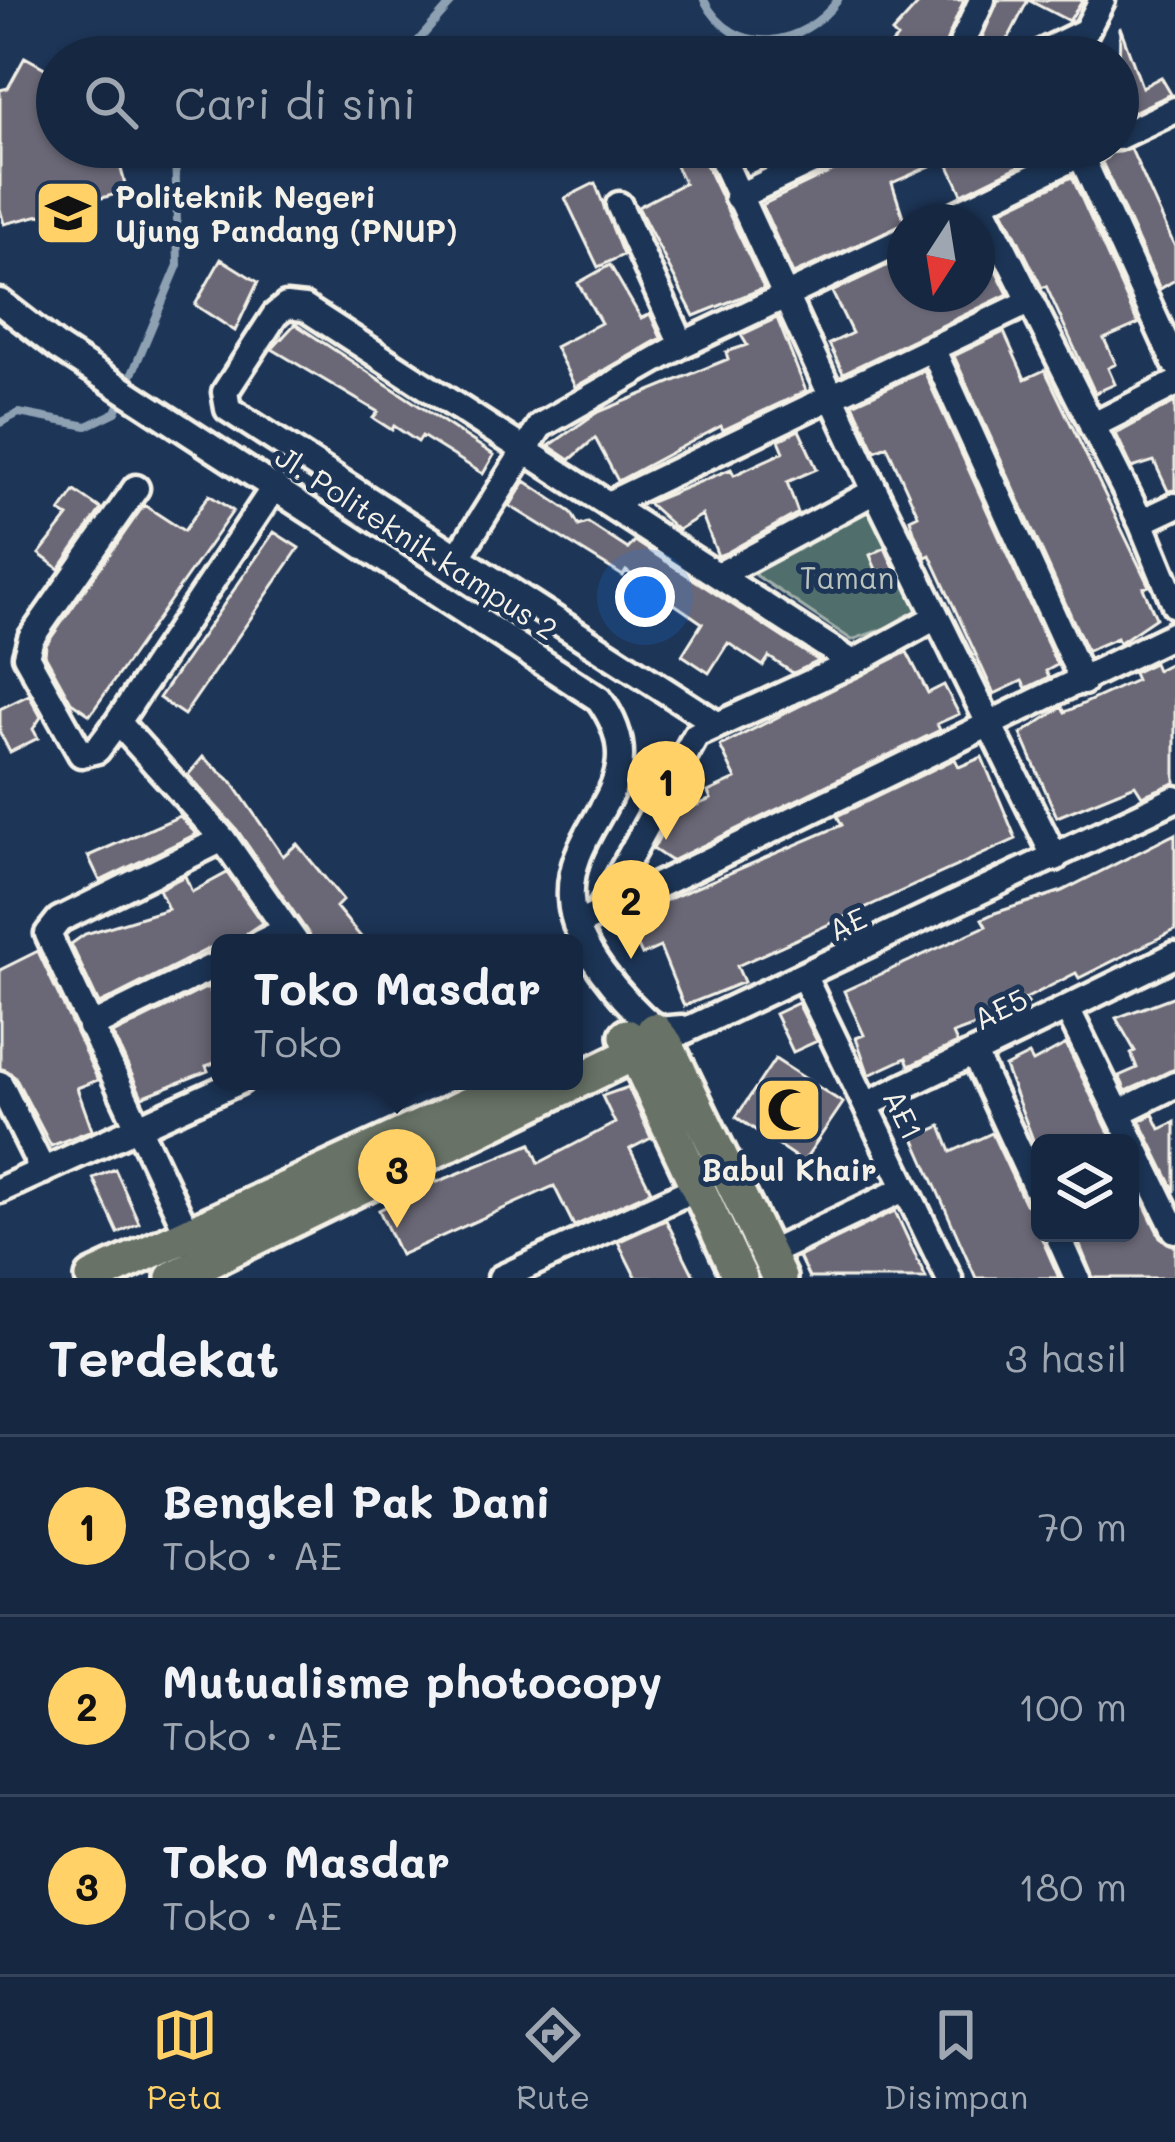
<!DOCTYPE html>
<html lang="id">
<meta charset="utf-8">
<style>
body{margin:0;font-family:Mali,sans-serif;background:#1f3048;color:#f1f3f6}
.controls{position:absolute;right:36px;bottom:36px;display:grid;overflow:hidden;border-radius:18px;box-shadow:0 3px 9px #0004}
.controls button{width:108px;height:108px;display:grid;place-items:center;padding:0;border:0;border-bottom:3px solid #35445a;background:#162841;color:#f1f3f6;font:60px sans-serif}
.compass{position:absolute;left:887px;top:204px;width:108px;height:108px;border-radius:50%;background:#162841;box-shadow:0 3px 9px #0004;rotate:192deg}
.you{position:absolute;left:645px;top:597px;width:42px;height:42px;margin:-30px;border:9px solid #fff;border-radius:50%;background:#1a73e8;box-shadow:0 0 0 18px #1a73e833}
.badge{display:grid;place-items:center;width:78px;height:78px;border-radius:50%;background:#ffd166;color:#111;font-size:39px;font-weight:700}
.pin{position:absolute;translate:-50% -99px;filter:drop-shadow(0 3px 6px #0008)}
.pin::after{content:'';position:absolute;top:63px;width:42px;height:36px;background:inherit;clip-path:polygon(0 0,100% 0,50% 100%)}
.popup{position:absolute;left:211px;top:934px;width:372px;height:156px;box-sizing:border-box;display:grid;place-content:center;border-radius:18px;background:#162841;filter:drop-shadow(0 3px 9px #0005);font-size:39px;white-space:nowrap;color:#9ea6b1}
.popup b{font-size:45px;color:#f1f3f6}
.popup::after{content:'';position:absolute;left:50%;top:100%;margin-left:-24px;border:24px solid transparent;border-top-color:#162841}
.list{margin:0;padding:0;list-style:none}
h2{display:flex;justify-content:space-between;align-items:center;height:156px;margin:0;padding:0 48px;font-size:51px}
h2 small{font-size:39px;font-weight:400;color:#9ea6b1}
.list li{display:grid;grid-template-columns:78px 1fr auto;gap:36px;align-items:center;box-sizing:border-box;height:180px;padding:0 48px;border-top:3px solid #35445a}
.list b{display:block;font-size:45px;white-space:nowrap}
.list p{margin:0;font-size:39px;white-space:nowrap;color:#9ea6b1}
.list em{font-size:39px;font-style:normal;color:#9ea6b1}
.icon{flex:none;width:66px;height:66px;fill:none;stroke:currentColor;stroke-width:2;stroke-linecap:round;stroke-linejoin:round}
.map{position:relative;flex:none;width:1175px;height:1278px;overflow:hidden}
.search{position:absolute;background:#162841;box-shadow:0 3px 9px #0004;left:36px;right:36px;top:36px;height:132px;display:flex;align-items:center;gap:30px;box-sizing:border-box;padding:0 42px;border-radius:66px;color:#9ea6b1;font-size:45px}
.sheet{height:696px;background:#162841}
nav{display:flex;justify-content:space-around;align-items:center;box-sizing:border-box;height:168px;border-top:3px solid #35445a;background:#162841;font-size:33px;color:#9ea6b1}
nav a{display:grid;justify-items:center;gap:6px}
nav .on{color:#ffd166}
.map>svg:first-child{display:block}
.green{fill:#506e6c;stroke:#a2b0aa;stroke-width:3}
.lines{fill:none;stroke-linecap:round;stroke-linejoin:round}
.stream{stroke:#8da1b3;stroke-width:8}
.building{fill:#6b6876;stroke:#f4f1e8;stroke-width:3}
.minor-casing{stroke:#f4f1e8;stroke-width:33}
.major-casing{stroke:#f4f1e8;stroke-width:42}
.minor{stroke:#1d3557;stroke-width:24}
.major{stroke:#687266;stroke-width:33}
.labels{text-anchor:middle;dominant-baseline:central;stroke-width:10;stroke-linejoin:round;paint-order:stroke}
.poi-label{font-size:30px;font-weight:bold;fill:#f4f1e8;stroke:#1d3557;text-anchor:start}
.street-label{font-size:30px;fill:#f4f1e8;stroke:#1d3557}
.park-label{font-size:30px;fill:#bbc3bd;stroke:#1d3557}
</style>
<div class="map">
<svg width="1175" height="1278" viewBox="0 0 1175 1278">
<rect width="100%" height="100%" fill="#1d3557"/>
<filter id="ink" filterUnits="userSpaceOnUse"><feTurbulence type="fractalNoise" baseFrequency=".00833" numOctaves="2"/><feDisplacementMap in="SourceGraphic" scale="24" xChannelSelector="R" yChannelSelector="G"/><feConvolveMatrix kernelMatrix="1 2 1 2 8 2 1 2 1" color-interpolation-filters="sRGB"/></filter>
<g filter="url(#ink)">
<path class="green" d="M868,510L922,615L852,640L748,570Z"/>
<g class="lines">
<path class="stream" d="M704,0C735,60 803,47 838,0
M404,57L454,0
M0,423L19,413L87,426L116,412L178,265L175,147"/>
</g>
<path class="building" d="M922,0H964L940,57H881L897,38L892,33Z
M998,0H1083L1069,21L1028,0L999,57H974Z
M1120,27L1142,87L1161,77L1171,94L1118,119Z
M25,57L57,75V147H115L127,191L91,201L73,233L40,215L4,224L0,209V90L8,88Z
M883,147H1058L962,194L946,159L892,183L905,223L793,274L762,205Z
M1131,149L1175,247V280L1160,289L1102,162L1111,153Z
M699,150L764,288L694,316L638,207L684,183L674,161Z
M1072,177L1138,324L1104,339L1116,364L1108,368L1115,384L1095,393L1046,286L1042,288L1003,210Z
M595,183L623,255L598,267L565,198Z
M977,232L1008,294L843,373L829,344L852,333L832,292L905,257V294H977Z
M221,259L258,282L235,331L195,305Z
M610,265L641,318L650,314L661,338L575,387L555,347L601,323L578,283Z
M777,318L806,391L723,430L721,426L618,481L595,438L570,460L549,446L596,413L728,359L726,352L747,345L741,335Z
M295,324L494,455L483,474L422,436L418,442L394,426L392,430L373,418L378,412L272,349Z
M1004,332L1025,379L1045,370L1149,586L1143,588L1156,618L1119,643L1117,638L1087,651L954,356Z
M924,371L1057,665L1046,671L1049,677L1026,688L1022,681L994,694L930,555L926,557L915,535L910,519L918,515L887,446L875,451L853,404Z
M1175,402V490L1168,491L1154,461L1132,468L1116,434Z
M799,430L817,469L787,482L798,513L726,553L718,556L702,515L678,530L648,503L731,469L734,475L784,452L779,440Z
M525,481L571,512L579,526L588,523L628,549L635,541L819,661L793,673L769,657L763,666L728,643L709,673L682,655L702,623L626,571L623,576L510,506Z
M75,491L101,509L59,569L39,554L68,517L60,512Z
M209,495L233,511L90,715L71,702L45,655L46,645L144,505L184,531Z
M274,532L299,548L184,715L159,698Z
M885,548L895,570L879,577L870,555Z
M907,652L928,693L944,685L959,714L937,724L940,730L671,861L653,849L670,817L711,799L708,792L736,779L720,746Z
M1175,661V783L1142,796L1135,785L1057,817L1021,734L1062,707L1065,712L1136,680L1133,673L1154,663L1157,670Z
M29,695L41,717L33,729L38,738L10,752L0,733V709Z
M203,757L232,782L283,856L297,844L343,900L336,907L366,943H315L237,830L188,775Z
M982,757L1016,839L737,966L744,982L684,1006L660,947L642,955L629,927L654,916L650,907L842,825L837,816L955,759L959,767Z
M180,816L196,834L100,881L88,856Z
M1175,834V930L1079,978L1076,973L1025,999L1028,1003L1010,1013L953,1034L957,1043L909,1066L906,1058L869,1075L856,1038L864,1035L844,991L986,926L982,919L995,913L1062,891Z
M227,873L262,923L247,933L244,943H220L99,1004L71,944L85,934L168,909L159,889L185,876L192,892Z
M38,951L98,1080L77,1088L92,1130L51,1146L15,1077L0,1068V970Z
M208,987L220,1011V1061L206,1066L208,1071L142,1097L113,1034Z
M1175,996V1069L1126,1091L1119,1076L1137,1068L1131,1053L1135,1051L1116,1018Z
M798,1003L817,1041L793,1052L775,1014Z
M1066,1044L1114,1143H1040V1158L1005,1067L1029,1055L1033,1062Z
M775,1059L843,1103L803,1162L736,1117Z
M628,1087L651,1138L630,1149L651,1191L574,1226L554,1186L400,1255L379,1210L420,1190L416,1183L434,1174L437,1182L531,1144L539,1163L615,1123L602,1096Z
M1153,1114L1160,1129L1175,1122V1192L1140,1121Z
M941,1126L951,1152L992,1133L1025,1204L1040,1213L1042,1239L1059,1278H976L914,1138Z
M115,1169L139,1223L118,1233L93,1178Z
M1130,1175L1160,1237L1175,1246V1278H1093L1075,1233H1130Z
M895,1211L926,1278H809L799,1257Z
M666,1220L695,1278H636L618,1242Z"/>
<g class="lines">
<g class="minor-casing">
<path id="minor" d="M956,57L982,0
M1033,57L1086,31L1102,0
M1118,137L1175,110
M717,147L875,491L1055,858
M1077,147L1175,363
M737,197L843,147
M981,203L1141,522L1175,605
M619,205L682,345
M941,222L1096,147
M0,302L59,348L599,699C661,785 566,819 571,899C573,946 623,1001 657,1030L682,1028
M932,348L1083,682
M1092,426L1175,384
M136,488L31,638L26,656L81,754L97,750L118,722L275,486
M610,503L1031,301
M1141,522L1175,506
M459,555L540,426L682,345L905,239
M719,575L875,491
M118,722L223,839L296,943
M717,724L228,409L225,392L275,315L286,306L305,308L853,663
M600,911L696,735L853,663L936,617
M576,925L1175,634
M260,943L286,930
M804,977L949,1278
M1067,1008L1175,955
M90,1027L220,963
M674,1036L1175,799
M974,1054L1040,1197
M0,1084L43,1171
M866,1105L1067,1008L1175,1230
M1120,1112L1175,1085
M0,1190L240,1081
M1057,1233L1077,1278
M195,1249L48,934L59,920L223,839
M768,1254L906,1188
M501,1278L696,1188"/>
</g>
<g class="major-casing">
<path id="major" d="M654,1030L666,1044L779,1278
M627,1036L740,1278
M93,1278L520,1081
M173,1278L633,1054L666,1044"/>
</g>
<use href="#minor" class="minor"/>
<use href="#major" class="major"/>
</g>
</g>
<defs>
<g id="university-square" transform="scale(3.45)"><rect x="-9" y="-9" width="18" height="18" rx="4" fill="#ffd166" stroke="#1d3557"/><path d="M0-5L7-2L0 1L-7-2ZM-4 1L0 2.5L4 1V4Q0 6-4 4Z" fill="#111"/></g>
<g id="mosque-square" transform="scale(3.45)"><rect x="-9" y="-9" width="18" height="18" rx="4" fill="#ffd166" stroke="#1d3557"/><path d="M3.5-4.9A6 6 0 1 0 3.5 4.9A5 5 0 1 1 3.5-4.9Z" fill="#111"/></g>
</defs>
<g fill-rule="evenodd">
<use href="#university-square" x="68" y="213"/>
<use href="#mosque-square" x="789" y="1110"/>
</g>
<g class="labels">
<g class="poi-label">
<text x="115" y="196">Politeknik Negeri<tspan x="115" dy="34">Ujung Pandang (PNUP)</tspan></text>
<text x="789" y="1169" text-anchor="middle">Babul Khair</text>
</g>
<g class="street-label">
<text transform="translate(417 542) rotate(33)">Jl. Politeknik kampus 2</text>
<text transform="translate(847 923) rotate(-25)">AE</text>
<text transform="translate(1000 1008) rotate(-26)">AE5</text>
<text transform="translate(904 1114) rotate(64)">AE1</text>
</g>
<g class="park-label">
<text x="847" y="577">Taman</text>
</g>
</g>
</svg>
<div class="controls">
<button><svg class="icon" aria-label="layers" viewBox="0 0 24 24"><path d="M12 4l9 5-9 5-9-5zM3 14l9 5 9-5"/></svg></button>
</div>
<svg class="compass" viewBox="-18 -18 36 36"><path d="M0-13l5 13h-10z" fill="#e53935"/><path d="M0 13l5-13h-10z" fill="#9ea6b1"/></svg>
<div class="you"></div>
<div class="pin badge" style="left:666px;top:840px">1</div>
<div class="pin badge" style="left:631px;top:959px">2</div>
<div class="pin badge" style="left:397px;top:1228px">3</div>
<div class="popup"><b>Toko Masdar</b>Toko</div>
<div class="search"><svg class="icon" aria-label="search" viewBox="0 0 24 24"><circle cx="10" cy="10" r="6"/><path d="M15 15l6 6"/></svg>Cari di sini</div>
</div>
<section class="sheet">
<h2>Terdekat<small>3 hasil</small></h2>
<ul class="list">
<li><span class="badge">1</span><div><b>Bengkel Pak Dani</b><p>Toko · AE</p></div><em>70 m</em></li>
<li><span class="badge">2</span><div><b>Mutualisme photocopy</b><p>Toko · AE</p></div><em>100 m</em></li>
<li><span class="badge">3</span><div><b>Toko Masdar</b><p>Toko · AE</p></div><em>180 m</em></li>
</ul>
</section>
<nav>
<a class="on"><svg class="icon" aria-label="map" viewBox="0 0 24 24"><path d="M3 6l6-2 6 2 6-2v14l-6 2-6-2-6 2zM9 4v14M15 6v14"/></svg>Peta</a>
<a><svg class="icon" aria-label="directions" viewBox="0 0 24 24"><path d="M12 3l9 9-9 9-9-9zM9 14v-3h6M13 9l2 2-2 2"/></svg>Rute</a>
<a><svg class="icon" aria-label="saved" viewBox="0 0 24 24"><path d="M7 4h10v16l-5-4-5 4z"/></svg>Disimpan</a>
</nav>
